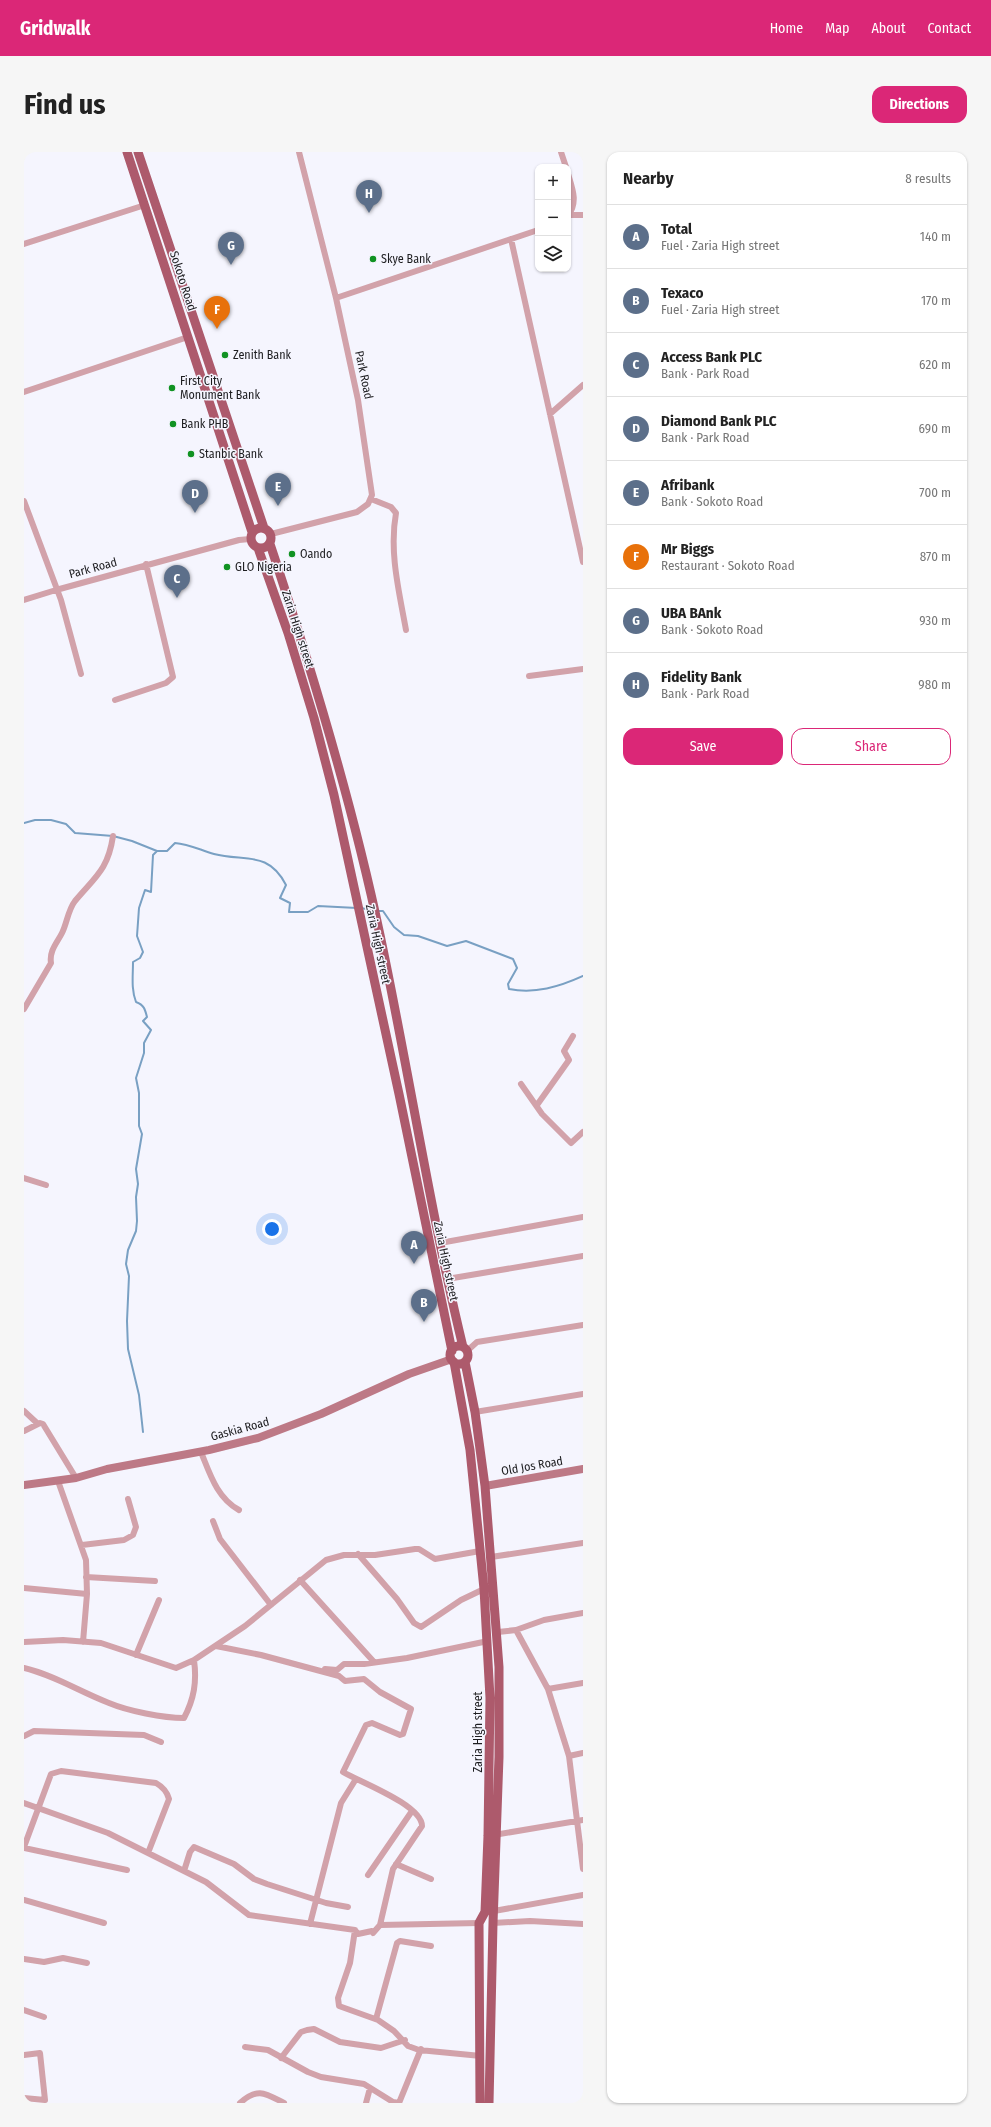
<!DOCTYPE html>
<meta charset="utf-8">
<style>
body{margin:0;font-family:"Fira Sans Condensed",sans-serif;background:#f6f6f6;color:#222}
.controls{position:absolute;right:12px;top:12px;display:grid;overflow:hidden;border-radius:8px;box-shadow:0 1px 3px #0004}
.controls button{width:36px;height:36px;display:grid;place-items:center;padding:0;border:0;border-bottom:1px solid #e0e0e0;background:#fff;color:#222;font:20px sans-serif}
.you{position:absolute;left:248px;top:1077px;width:14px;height:14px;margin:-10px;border:3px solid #fff;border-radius:50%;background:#1a73e8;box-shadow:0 0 0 6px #1a73e833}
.badge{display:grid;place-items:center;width:26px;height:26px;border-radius:50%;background:#db2777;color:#fff;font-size:13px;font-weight:700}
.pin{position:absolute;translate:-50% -33px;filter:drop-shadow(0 1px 2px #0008)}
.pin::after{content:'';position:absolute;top:21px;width:14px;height:12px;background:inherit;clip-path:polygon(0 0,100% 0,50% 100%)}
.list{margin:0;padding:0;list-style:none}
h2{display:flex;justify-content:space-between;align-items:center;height:52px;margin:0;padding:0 16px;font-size:17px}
h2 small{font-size:13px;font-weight:400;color:#767676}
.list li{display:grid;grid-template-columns:26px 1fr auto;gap:12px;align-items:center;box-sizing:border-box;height:64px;padding:0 16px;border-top:1px solid #e0e0e0}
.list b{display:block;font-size:15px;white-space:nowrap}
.list p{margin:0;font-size:13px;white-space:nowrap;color:#767676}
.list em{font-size:13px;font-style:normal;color:#767676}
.actions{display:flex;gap:8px;padding:12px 16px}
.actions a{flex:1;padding:9px 0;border:1px solid #db2777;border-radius:12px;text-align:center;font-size:14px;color:#db2777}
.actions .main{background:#db2777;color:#fff}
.icon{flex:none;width:22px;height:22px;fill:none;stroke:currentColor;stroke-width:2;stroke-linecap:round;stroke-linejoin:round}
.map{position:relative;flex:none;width:559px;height:1951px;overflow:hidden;border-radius:12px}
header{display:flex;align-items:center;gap:24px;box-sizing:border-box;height:56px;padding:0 20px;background:#db2777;color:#fff}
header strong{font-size:19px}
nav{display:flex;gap:22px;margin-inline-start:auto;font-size:14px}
.intro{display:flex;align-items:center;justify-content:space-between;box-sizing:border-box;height:96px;padding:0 24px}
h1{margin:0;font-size:28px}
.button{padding:10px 18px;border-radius:12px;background:#db2777;color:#fff;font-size:14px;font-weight:700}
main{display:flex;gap:24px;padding:0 24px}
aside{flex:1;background:#fff;border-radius:12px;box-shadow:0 1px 3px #0004}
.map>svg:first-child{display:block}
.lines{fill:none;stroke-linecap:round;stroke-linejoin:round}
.stream{stroke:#79a0c3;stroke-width:2}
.minor{stroke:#d2a2aa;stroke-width:6}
.secondary{stroke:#bd7986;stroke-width:8}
.primary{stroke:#ad5a6c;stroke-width:9}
.poi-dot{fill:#109222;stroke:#f5f5fe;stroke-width:1.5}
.labels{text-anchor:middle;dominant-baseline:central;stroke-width:3;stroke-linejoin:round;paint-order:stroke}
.poi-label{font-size:12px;fill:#1d1d20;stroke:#f5f5fe;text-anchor:start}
.street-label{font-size:12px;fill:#1d1d20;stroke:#f5f5fe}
</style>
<header>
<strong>Gridwalk</strong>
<nav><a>Home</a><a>Map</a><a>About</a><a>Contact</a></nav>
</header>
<div class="intro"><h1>Find us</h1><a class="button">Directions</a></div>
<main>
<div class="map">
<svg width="559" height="1951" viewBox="0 0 559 1951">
<rect width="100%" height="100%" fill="#f5f5fe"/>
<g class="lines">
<path class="stream" d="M0,671L11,668H27L42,672L51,681L89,684L108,689L133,699H143L151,691C165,692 176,698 190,702C220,710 244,698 262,733L256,746L266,751L265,760H284L294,754L333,756
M337,756L348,758
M353,759H359L370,775L380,783L394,784L423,794L442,789L489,807L493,816L484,832L485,837C511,842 535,835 559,824
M119,1280L115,1243L104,1197L103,1169L105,1124L102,1112L104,1098L112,1079L113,1069L112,1045L114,1032L112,1017L118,982L115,974V941L112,926L120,901V891L127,878L119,869L123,865C121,857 120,853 112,850C107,837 109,824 109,810L116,806L119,800L113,784L115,756L121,738L127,740L129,703L133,699"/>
<path class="minor" d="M537,0L542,15
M544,22C549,38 554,50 544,64
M545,63H559
M487,87L559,410
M0,92L121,53
M312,146L514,78
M0,240L164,185
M526,262L559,233
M347,347L367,355L372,361C365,400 375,439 382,478
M0,349L37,448L57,522
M247,382L333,360L344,352L348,343L334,248L312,146L275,0
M0,448L32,438L215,388L226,387
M505,524L559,517
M91,548L142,531L149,525L122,412
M0,857L27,811C25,799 33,791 38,781C43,771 44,758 51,749C71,725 84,718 89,684
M497,932L518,962L547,991L559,980
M513,953L545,908L540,899L549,884
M0,1026L22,1033
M416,1091L559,1065
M423,1127L559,1104
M443,1199L453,1190L559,1173
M0,1259L14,1272
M451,1260L559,1242
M0,1279L16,1271L19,1272L52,1326
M177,1300C186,1322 193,1346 215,1358
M34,1329L62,1408L63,1442L59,1490
M189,1369L196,1387L247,1453
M58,1393L100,1388L109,1383L112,1375L104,1347
M334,1402L373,1447L390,1471L397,1475L437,1448L460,1437
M467,1405L559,1391
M62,1425L131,1429
M276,1428L350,1510
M0,1436L63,1442
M492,1478L520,1468L559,1461
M474,1480L492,1478L524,1537L545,1604L559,1717
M0,1490L39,1488L77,1491L152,1516L170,1508L221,1474L302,1408L320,1403H351L391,1397H395L411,1407L456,1399
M192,1494L237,1503L315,1524L321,1529L340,1527L356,1540L387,1557L379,1582L376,1583L348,1571L342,1573L319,1620C336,1630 398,1653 398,1674L369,1717L356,1773
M112,1503L135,1448
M0,1516C30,1523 56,1540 85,1551C104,1559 139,1566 160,1566C170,1547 173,1530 170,1508
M301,1517L313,1518L320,1512H340L383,1506L464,1489
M524,1537L559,1531
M0,1584L10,1579L120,1583L137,1590
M545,1604L559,1601
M0,1651L84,1681L182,1730L225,1763L331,1778L334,1782L348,1779L349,1781L356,1773L455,1771
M470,1683L559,1668
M0,1695L27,1622L37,1619L132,1631C139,1635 143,1639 145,1647L124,1701
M0,1696L103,1718
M372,1712L407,1727
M160,1719L166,1700L170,1695L210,1712L230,1727L243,1732L302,1751L324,1755
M344,1723L388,1659
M0,1748L80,1771
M470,1759L559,1743
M469,1771L506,1769L559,1772
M286,1772L317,1651L332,1627
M331,1778L326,1811L314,1846L315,1854L354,1868L370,1879L384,1894L395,1898L457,1904
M0,1807L20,1810L39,1806L63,1811
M0,1858L20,1865
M352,1867L373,1791L376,1789L407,1794
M221,1895L244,1898L284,1920L297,1925L340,1932L369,1950L375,1951
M0,1903L16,1901L21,1948L0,1946
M257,1906L277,1880L283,1878L290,1877L316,1890L357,1896L381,1888
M216,1951C234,1935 241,1941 260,1951
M342,1951L346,1936
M375,1951L397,1897"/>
<path class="secondary" d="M0,1333L52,1326L83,1317L185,1298L234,1286L297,1262L385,1222L428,1207
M461,1334L559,1317"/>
<path class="primary" d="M103,0L228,380
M114,0L240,376
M227 386a10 10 0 1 1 20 0a10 10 0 1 1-20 0Z
M246,392C289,521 328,650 356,783C385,920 406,1059 439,1195
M234,396L264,481L290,566L310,643L375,942L428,1199
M426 1203a9 9 0 1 1 18 0a9 9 0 1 1-18 0Z
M430,1210L446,1298L460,1437L466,1546L464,1684L461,1760L455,1771L456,1951
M441,1210L451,1260L461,1334L475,1515V1605L469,1771L465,1951"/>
</g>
<g class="poi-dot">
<circle cx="349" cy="107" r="4"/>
<circle cx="201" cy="203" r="4"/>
<circle cx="148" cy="236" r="4"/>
<circle cx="149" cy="272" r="4"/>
<circle cx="167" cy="302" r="4"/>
<circle cx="268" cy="402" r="4"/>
<circle cx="203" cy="415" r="4"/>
</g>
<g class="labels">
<g class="poi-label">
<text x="357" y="107">Skye Bank</text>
<text x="209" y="203">Zenith Bank</text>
<text x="156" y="229">First City<tspan x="156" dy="14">Monument Bank</tspan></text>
<text x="157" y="272">Bank PHB</text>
<text x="175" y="302">Stanbic Bank</text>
<text x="276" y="402">Oando</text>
<text x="211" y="415">GLO Nigeria</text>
</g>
<g class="street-label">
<text transform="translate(159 129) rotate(72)">Sokoto Road</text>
<text transform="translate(340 223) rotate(78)">Park Road</text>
<text transform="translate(69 416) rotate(-15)">Park Road</text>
<text transform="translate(274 477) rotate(72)">Zaria High street</text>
<text transform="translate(354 792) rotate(78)">Zaria High street</text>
<text transform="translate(422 1109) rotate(78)">Zaria High street</text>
<text transform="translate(216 1277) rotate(-15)">Gaskia Road</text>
<text transform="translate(508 1314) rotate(-10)">Old Jos Road</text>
<text transform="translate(454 1580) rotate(-90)">Zaria High street</text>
</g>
</g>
</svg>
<div class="controls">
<button>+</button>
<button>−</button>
<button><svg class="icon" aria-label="layers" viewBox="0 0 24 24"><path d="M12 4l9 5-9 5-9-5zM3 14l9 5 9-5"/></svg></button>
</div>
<div class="you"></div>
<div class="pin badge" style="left:390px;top:1112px;background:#5c6f8a">A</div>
<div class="pin badge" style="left:400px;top:1170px;background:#5c6f8a">B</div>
<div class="pin badge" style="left:153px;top:446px;background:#5c6f8a">C</div>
<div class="pin badge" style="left:171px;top:361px;background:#5c6f8a">D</div>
<div class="pin badge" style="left:254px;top:354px;background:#5c6f8a">E</div>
<div class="pin badge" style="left:193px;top:177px;background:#e8710a">F</div>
<div class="pin badge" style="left:207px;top:113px;background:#5c6f8a">G</div>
<div class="pin badge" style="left:345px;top:61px;background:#5c6f8a">H</div>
</div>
<aside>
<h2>Nearby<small>8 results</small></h2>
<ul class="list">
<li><span class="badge" style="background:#5c6f8a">A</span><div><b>Total</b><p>Fuel · Zaria High street</p></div><em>140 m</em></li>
<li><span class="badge" style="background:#5c6f8a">B</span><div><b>Texaco</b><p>Fuel · Zaria High street</p></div><em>170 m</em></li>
<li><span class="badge" style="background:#5c6f8a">C</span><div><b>Access Bank PLC</b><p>Bank · Park Road</p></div><em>620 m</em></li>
<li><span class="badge" style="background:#5c6f8a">D</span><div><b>Diamond Bank PLC</b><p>Bank · Park Road</p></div><em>690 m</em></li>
<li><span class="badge" style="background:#5c6f8a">E</span><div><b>Afribank</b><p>Bank · Sokoto Road</p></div><em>700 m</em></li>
<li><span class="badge" style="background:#e8710a">F</span><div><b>Mr Biggs</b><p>Restaurant · Sokoto Road</p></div><em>870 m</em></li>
<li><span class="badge" style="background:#5c6f8a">G</span><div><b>UBA BAnk</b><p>Bank · Sokoto Road</p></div><em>930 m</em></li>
<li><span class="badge" style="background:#5c6f8a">H</span><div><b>Fidelity Bank</b><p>Bank · Park Road</p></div><em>980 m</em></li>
</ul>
<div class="actions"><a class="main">Save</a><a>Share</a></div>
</aside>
</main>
